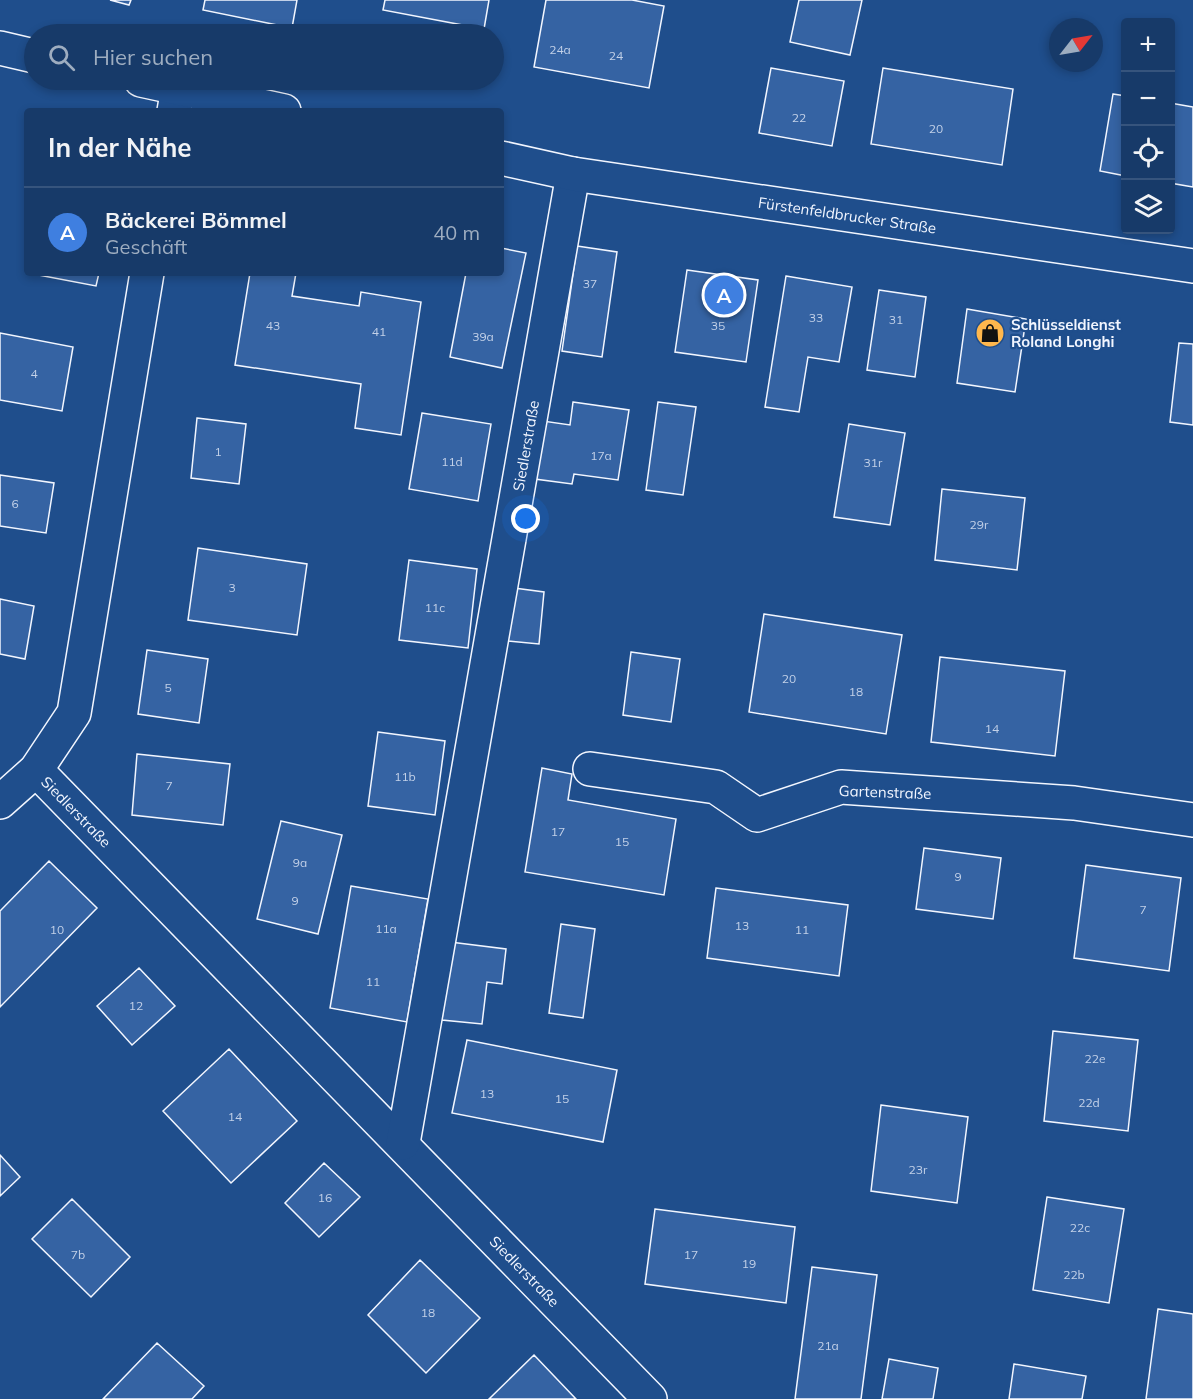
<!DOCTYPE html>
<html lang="de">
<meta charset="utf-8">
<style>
body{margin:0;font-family:Mulish,sans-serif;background:#20416f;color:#f1f3f6}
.controls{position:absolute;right:18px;top:18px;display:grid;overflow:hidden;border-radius:6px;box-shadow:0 3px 9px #0003}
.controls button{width:54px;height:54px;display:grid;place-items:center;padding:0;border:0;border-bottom:2px solid #36547d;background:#173a69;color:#f1f3f6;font:30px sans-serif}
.compass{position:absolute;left:1049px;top:18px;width:54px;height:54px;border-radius:50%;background:#173a69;box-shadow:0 3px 9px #0003;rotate:59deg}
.you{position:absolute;left:526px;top:519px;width:21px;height:21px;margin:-15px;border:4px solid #fff;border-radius:50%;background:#1a73e8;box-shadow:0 0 0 9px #1a73e833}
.badge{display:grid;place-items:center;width:39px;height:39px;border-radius:50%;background:#ffb74d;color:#fff;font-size:20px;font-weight:700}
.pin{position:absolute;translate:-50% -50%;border:3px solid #fff;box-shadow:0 2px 6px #0006}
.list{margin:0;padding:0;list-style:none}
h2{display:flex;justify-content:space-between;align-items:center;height:78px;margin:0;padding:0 24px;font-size:26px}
h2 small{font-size:20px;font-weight:400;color:#9eadc0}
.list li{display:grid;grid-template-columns:39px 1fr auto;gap:18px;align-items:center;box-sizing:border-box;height:90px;padding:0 24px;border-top:2px solid #36547d}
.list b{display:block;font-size:22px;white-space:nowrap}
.list p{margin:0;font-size:20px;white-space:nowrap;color:#9eadc0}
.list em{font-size:20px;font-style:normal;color:#9eadc0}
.icon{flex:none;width:33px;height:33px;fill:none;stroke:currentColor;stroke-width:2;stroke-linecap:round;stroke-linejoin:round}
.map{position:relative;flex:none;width:1193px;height:1399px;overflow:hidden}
.search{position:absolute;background:#173a69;box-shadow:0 3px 9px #0003;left:24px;top:24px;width:480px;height:66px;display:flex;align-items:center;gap:15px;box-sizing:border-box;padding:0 21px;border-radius:33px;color:#9eadc0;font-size:22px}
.panel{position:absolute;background:#173a69;box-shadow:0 3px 9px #0003;left:24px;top:108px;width:480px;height:168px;border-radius:6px}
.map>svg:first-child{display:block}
.building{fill:#3563a3;stroke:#f2f6ff;stroke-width:1.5}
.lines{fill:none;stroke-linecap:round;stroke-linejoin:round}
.minor-casing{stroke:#f2f6ff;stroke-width:36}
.major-casing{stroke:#f2f6ff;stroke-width:36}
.minor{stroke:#1f4e8c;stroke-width:33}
.major{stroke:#1f4e8c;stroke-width:33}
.labels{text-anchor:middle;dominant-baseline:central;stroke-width:4.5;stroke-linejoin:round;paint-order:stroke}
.number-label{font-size:12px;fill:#c3d1e8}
.street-label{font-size:15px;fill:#f2f6ff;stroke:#1f4e8c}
.poi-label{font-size:15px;font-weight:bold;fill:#f2f6ff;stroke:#1f4e8c;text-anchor:start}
</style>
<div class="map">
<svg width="1193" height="1399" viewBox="0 0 1193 1399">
<rect width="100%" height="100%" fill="#1f4e8c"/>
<path class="building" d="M110,0H131L129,5Z
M205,0H297L292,28L203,10Z
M385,0H489L484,29L383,10Z
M546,0H632L664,6L649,88L534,67Z
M799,0H862L850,55L790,42Z
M771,68L844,81L832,146L759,133Z
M883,68L1013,89L1002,165L871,144Z
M1113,94L1126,96V176L1100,171Z
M1170,103L1193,107V187L1170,183Z
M577,246L617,252L602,357L562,351Z
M501,248L526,253L502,368L450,357L466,273H501Z
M687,270L758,280L746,362L675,352Z
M28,273H99L96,286Z
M250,273H296L292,296L359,306L361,292L421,302L401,435L355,428L361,384L235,365Z
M786,276L852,287L839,362L808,357L799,412L765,407Z
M879,290L926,297L915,377L867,370Z
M967,309L1026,319L1015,392L957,383Z
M0,333L73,347L62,411L0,400Z
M1179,343L1193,344V425L1170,422Z
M573,402L629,410L618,480L574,474L572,484L535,479L543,421L570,425Z
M658,402L696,407L683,495L646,490Z
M422,413L491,424L478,501L409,489Z
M197,418L246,424L239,484L191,478Z
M849,424L905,433L890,525L834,517Z
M0,475L54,483L46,533L0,526Z
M942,489L1025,498L1017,570L935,560Z
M198,548L307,564L297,635L188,620Z
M409,560L477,569L468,648L399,640Z
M514,588L544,592L539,644L508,641Z
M0,599L34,606L25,659L0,654Z
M764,614L902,635L886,734L749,712Z
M147,650L208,659L199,723L138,714Z
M631,652L680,659L671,722L623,715Z
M940,657L1065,671L1055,756L931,742Z
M378,732L445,741L435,815L368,806Z
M137,754L230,764L223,825L132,815Z
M542,768L572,774L568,800L676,819L664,895L525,872Z
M281,821L342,835L318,934L257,919Z
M924,848L1001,858L993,919L916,909Z
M49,861L97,908L0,1007V911Z
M1086,865L1181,878L1169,971L1074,958Z
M351,886L428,899L407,1022L330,1008Z
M716,888L848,905L839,976L707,958Z
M561,924L595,929L583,1018L549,1013Z
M450,942L506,949L502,984L487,982L482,1024L442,1020Z
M139,968L175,1006L132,1045L97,1006Z
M1053,1031L1138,1040L1128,1131L1044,1121Z
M467,1040L617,1070L603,1142L452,1113Z
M229,1049L297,1121L231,1183L163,1111Z
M881,1105L968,1117L957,1203L871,1191Z
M0,1155L20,1177L0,1196Z
M324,1163L360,1197L319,1237L285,1203Z
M1047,1197L1124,1209L1109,1303L1033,1290Z
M72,1199L130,1257L91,1297L32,1239Z
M655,1209L795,1227L786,1303L645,1284Z
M420,1260L480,1318L426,1373L368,1315Z
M812,1267L877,1275L861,1399H795Z
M1158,1309L1193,1314V1399H1146Z
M157,1343L204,1386L192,1399H103Z
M534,1355L576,1399H489Z
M889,1359L938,1368L933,1399H882Z
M1014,1364L1086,1376L1082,1399H1009Z"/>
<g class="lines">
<g class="minor-casing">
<g id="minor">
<path d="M174,111L178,88"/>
<path d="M590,769L716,787L757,815L841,787L1074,803L1193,820"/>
<path id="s1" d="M36,770L650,1399"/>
<path d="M0,802L36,770L74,713L147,273"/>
<path id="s2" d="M403,1143L573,174"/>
</g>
</g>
<g class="major-casing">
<g id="major">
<path d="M0,48L34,56"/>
<path d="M141,80L284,111"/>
<path id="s3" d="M501,158L573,174L1193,266"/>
</g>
</g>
<use href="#minor" class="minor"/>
<use href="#major" class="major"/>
</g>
<defs>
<g id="shop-disc" transform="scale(1.5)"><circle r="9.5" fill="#ffb74d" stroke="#1f4e8c"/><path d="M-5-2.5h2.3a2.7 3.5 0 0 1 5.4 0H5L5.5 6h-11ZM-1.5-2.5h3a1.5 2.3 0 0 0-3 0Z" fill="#111"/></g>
</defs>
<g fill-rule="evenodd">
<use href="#shop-disc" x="990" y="333"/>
</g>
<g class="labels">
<g class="number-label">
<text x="560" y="49">24a</text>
<text x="616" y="55">24</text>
<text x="799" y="117">22</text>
<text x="936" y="128">20</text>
<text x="590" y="283">37</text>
<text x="816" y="317">33</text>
<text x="896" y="319">31</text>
<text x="273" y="325">43</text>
<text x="718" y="325">35</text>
<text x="379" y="331">41</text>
<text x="483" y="336">39a</text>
<text x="34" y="373">4</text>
<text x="218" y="451">1</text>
<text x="601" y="455">17a</text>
<text x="452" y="461">11d</text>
<text x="873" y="462">31r</text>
<text x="15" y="503">6</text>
<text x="979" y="524">29r</text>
<text x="232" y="587">3</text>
<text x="435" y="607">11c</text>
<text x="789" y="678">20</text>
<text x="168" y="687">5</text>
<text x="856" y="691">18</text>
<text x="992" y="728">14</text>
<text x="405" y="776">11b</text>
<text x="169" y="785">7</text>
<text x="558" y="831">17</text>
<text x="622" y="841">15</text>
<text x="300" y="862">9a</text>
<text x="958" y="876">9</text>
<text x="295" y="900">9</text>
<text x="1143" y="909">7</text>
<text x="742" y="925">13</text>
<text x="386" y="928">11a</text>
<text x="57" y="929">10</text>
<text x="802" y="929">11</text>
<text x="373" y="981">11</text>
<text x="136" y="1005">12</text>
<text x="1095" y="1058">22e</text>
<text x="487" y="1093">13</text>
<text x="562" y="1098">15</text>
<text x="1089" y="1102">22d</text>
<text x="235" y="1116">14</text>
<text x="918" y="1169">23r</text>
<text x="325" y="1197">16</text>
<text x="1080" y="1227">22c</text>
<text x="78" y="1254">7b</text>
<text x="691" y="1254">17</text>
<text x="749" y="1263">19</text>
<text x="1074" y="1274">22b</text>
<text x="428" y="1312">18</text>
<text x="828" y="1345">21a</text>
</g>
<g class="street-label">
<text stroke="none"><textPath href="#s3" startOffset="351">Fürstenfeldbrucker Straße</textPath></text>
<text stroke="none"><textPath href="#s2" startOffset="708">Siedlerstraße</textPath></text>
<text transform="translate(885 792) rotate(2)">Gartenstraße</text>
<text stroke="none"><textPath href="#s1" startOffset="58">Siedlerstraße</textPath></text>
<text stroke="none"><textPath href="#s1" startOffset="700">Siedlerstraße</textPath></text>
</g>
<g class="poi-label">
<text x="1011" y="324">Schlüsseldienst<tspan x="1011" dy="17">Roland Longhi</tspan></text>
</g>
</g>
</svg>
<div class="controls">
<button>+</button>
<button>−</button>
<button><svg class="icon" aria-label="locate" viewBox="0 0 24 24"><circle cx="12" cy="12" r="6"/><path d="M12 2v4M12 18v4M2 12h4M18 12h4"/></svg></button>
<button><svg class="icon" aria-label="layers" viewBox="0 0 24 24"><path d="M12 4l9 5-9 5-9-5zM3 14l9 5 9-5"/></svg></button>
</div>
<svg class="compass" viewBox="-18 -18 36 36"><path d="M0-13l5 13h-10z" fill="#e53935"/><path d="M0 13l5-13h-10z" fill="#9eadc0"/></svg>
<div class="you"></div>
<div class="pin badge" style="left:724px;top:295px;background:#3f7fe0">A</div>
<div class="search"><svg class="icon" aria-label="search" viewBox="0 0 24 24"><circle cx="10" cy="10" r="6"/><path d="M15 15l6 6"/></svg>Hier suchen</div>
<section class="panel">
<h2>In der Nähe<small></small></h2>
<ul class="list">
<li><span class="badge" style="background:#3f7fe0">A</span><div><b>Bäckerei Bömmel</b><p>Geschäft</p></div><em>40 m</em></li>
</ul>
</section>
</div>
